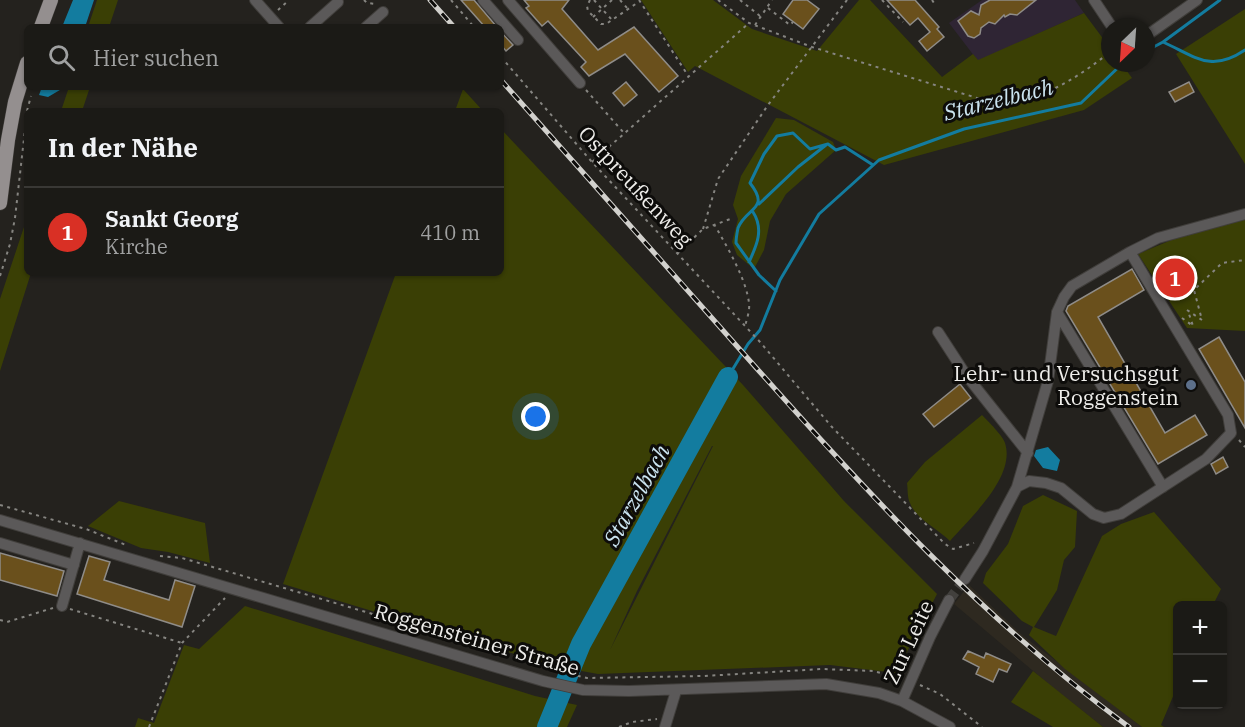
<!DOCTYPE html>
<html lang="de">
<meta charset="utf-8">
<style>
body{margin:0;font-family:"IBM Plex Serif",serif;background:#24231f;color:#f1f3f6}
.controls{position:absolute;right:18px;bottom:18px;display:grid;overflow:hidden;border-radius:9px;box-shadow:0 2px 4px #0004}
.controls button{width:54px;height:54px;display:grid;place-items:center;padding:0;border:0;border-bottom:2px solid #393835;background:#1b1a16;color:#f1f3f6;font:30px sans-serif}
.compass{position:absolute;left:1101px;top:18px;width:54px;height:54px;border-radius:50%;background:#1b1a16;box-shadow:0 2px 4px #0004;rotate:205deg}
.you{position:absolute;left:536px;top:417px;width:21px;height:21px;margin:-15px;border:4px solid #fff;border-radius:50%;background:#1a73e8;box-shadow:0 0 0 9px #1a73e833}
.badge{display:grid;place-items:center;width:39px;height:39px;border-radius:50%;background:#d93025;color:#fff;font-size:20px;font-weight:700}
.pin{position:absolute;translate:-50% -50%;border:3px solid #fff;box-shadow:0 2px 6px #0006}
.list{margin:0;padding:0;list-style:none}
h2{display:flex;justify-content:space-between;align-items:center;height:78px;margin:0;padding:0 24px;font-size:26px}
h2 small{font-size:20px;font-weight:400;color:#a0a1a1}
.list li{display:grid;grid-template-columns:39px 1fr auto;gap:18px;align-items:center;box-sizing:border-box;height:90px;padding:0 24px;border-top:2px solid #393835}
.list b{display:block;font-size:22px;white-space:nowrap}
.list p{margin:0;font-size:20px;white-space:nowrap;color:#a0a1a1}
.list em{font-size:20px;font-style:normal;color:#a0a1a1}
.icon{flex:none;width:33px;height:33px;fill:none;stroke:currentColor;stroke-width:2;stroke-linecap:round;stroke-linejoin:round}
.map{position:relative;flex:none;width:1245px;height:727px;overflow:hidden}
.search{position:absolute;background:#1b1a16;box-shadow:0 2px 4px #0004;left:24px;top:24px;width:480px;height:66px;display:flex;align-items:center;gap:15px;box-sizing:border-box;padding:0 21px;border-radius:9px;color:#a0a1a1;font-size:22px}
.panel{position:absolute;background:#1b1a16;box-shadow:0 2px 4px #0004;left:24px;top:108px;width:480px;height:168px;border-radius:9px}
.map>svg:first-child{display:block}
.built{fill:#2e2920}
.education{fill:#2f2534}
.green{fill:#3a3f05;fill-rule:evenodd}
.water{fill:#137c9f}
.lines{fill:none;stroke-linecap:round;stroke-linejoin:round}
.stream{stroke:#137c9f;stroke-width:3}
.river{stroke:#137c9f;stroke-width:20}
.building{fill:#6a501c;stroke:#8f8c88;stroke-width:1.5}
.minor-tunnel{stroke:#42403d;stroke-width:10;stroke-dasharray:10 5;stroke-linecap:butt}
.minor-casing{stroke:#403e3b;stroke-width:12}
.major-casing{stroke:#403e3b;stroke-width:15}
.path{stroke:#868581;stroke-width:2;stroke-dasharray:3 4.5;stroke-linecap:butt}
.minor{stroke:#5b5959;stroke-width:10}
.major{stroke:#948f8f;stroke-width:14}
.rail-casing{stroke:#d2d1cd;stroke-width:5}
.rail{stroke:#0d0c0a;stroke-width:3;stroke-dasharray:9;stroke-linecap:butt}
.service-dot{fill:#5c6f8a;stroke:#0d0c0a;stroke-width:2}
.labels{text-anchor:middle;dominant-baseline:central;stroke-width:6;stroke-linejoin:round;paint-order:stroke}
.street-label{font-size:21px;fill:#eeedea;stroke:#0d0c0a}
.poi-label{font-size:21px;fill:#eeedea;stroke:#0d0c0a;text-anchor:end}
.water-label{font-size:22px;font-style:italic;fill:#cbe4f0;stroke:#0d0c0a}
</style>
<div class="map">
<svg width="1245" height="727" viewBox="0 0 1245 727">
<rect width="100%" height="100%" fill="#24221e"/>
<path class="built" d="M969,585L1021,634L1142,727H1103L1051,686L954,604Z"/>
<path class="education" d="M982,0H1075L1084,13L978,61L949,23Z"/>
<path class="green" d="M97,0H118L109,27H88Z
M641,0H713L752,29L817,51L859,0H870L942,77L973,54L978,60L1084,13L1110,48V63H1121L1132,78L1084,110L884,165L695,66L688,72Z
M1245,9V164L1176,54Z
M69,87H90L82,111H61Z
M463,89L483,111H455Z
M776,118L794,120L833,142L836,150L786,194L770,221L764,250L754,269L737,255L732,242L738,219L733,205L741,176Z
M501,129L743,385L844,501L937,594L896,673L830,665L598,674L554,666L283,584L396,273H501ZM712,446H713L610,650L637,591Z
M1245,217V331L1187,328L1138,254L1200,228Z
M27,218V273H31L0,371V299Z
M982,415C988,421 1003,436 1005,443C1016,477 970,518 950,541C939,530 915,518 910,503C907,497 908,489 907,483L925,462Z
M1043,495L1077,511L1075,547L1064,560L1057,590L1034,627L1056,636L1102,536L1121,524L1154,512L1221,589L1213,605L1178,606L1177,687L1161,725L1164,727H1142L1065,669L1029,635L1033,627L1022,621L983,583L986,573L1008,544L1023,506Z
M119,501L205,523L210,563L168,552L141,548L88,526Z
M245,606L535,696L577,705L567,727H135L138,718L154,723L184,645L199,649Z
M1033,671L1103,727H1053L1011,702Z"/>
<path class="water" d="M73,0H94L85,27H62Z
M42,87H65L48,97L39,95Z
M1048,447L1060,460L1057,471L1043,468L1034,456L1036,450Z"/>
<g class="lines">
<path class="stream" d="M1163,42C1196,57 1211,73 1245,50
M1146,51L1163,42L1220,0
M759,204L798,167L826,145
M749,262C757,245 764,229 753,212
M776,291L759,275L736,243C736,239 737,233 738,228C746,207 771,210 750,183L764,154L777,136L793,133L810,149L828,144L836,150L845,147L873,165
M728,377L748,344L760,330L780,280L819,214L879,160L964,129L1081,103L1123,63"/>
<path class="river" d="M547,727L581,644L728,377"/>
</g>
<path class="building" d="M461,0H474L497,27H485Z
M524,0H569L562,9L598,50L634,27L678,76L659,92L625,54L589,76L581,67L586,62L548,21L542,26L526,8L529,6Z
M793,0H807L819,9L803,29L783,14Z
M887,0H915L939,27L937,29L944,37L927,51L919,41L930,32L918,18L910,25Z
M990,0H1036L1017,15L1010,14L1005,17L1004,15L995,24L989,22L981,28L980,34L974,38L968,36L958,21L971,11L979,15L981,5Z
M501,32L513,45L506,51L501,45Z
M626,82L637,95L624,106L613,93Z
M1189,82L1194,92L1175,102L1169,92Z
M1132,269L1144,290L1098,317L1165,433L1195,415L1207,435L1158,464L1066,311L1068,306Z
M1164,270L1186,271V286L1163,285Z
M1219,337L1245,382V428L1199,349Z
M960,384L971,398L934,427L923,414Z
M1223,457L1228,467L1216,474L1211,464Z
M0,553L64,571L57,596L0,580Z
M89,556L110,562L104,580L169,600L175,580L195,586L182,627L77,594Z
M968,651L984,658L986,653L1011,664L1007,672L999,669L993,682L976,674L979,667L963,659Z"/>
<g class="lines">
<path class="minor-tunnel" d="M949,600L965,579"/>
<g class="minor-casing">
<path id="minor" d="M255,0L279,27
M483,0L518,40
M508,0L580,83
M1094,0L1112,27
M310,27L338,2
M366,27L383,12
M1146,36L1197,0
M1057,312L1163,487
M938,332L966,375L1028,453
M1017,487L1029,481L1046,483L1061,488L1093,514L1104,518L1121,514L1206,459L1231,433L1228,415L1130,252
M0,520L543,681L583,690L629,691L826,684L879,693L902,701L950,727
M0,543L74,565
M965,579L983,551L1017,487L1048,381L1057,312L1064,297L1072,286L1130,252L1158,238L1245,214
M62,606L80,543
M902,701L930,637L949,600
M665,727L676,691"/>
</g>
<g class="major-casing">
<path id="major" d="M41,27L51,0
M0,203L8,140L15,102L27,63"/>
</g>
<path class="path" d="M364,0L367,3L376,4
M451,0L474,27
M590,0L587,6L588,11L601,24H606L640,1
M594,0L612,20
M620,0L628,9
M639,0L689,77
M718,0L749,23L812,47L990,102C1035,106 1076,79 1110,52
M740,0L760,16
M882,0L903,22
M932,0L934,3
M768,8L790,25L793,22
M278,10L289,0
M593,17L612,0
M755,25L772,0
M501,57L592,162L760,342L831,426L945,544L953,549L974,543
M586,90L624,133
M27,111L31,96
M592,162L749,23
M714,224C726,245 746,278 749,303C750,310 747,319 745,326
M703,229L718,179L768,105L847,0
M678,253L703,229L733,218
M0,276L10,244L15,218L27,112
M1187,310L1202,320L1194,290L1222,263L1245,260
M1182,318L1193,326L1188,311
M1239,440L1245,447
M0,505L86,529L126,545
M160,556L182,558L502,652L550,669L587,678L704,676L822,669L873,671L900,678
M70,609L182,643
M0,620L7,622L53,608
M920,685L940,694L982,727
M149,727L182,643L225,598
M619,727L632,722L657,719"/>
<use href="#minor" class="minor"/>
<use href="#major" class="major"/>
<g class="rail-casing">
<path id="rail" d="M430,0L454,27
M501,80C584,174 668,268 751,362C870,496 984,620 1129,727"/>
</g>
<use href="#rail" class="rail"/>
</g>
<circle class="service-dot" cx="1191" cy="385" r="6"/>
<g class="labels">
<g class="street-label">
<text transform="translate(636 186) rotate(47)">Ostpreußenweg</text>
<text transform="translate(477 639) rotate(16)">Roggensteiner Straße</text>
<text transform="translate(908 642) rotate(-65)">Zur Leite</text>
</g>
<g class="poi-label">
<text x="1179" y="373">Lehr- und Versuchsgut<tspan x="1179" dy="24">Roggenstein</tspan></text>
</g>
<g class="water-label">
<text transform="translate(998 99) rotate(-14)">Starzelbach</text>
<text transform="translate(636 495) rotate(-61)">Starzelbach</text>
</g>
</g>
</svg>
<div class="controls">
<button>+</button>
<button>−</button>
</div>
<svg class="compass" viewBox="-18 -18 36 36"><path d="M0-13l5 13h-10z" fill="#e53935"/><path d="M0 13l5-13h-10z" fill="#a0a1a1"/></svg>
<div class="you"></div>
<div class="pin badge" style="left:1175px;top:278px">1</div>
<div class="search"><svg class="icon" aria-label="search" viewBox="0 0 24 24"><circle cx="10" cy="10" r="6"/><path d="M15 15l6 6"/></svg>Hier suchen</div>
<section class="panel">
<h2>In der Nähe<small></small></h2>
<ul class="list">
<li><span class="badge">1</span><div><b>Sankt Georg</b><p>Kirche</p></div><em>410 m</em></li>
</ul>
</section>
</div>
